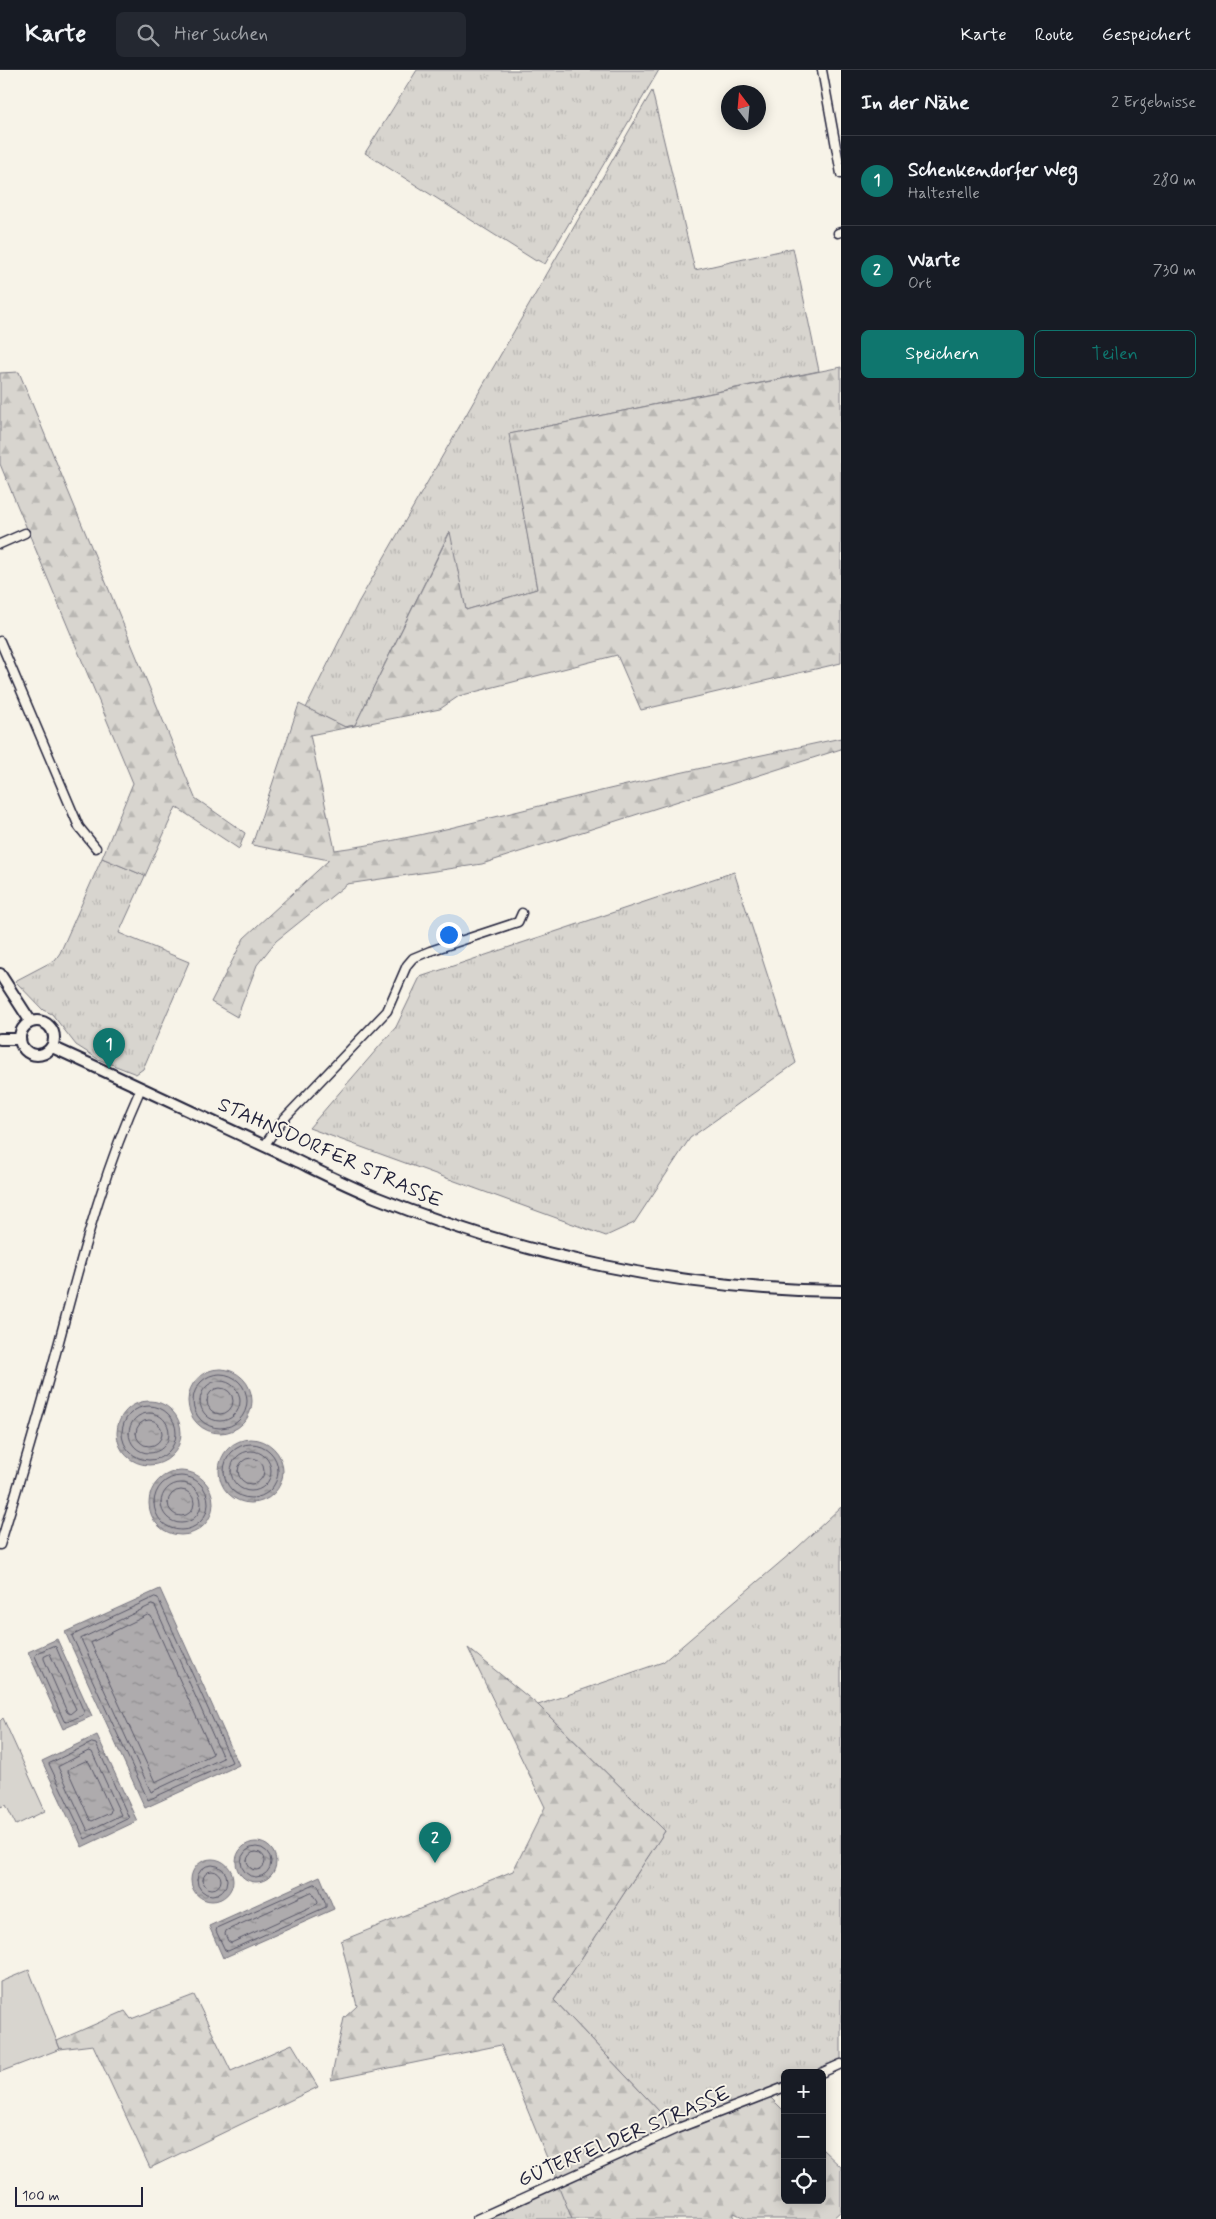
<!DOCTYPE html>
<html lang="de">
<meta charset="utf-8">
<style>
body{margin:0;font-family:Mynerve,sans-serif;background:#242831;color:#f1f3f6}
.controls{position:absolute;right:15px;bottom:15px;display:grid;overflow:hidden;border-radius:8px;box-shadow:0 2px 12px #0003}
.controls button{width:45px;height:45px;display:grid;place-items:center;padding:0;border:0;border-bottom:1px solid #363941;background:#171b24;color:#f1f3f6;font:25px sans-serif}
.compass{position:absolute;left:721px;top:15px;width:45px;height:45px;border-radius:50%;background:#171b24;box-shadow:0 2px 12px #0003;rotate:344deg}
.scale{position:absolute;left:15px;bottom:12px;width:128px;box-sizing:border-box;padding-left:5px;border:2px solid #22223b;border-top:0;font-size:14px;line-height:18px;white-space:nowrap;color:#22223b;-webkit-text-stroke:4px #f7f3e8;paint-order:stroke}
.you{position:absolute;left:448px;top:864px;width:18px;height:18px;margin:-12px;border:4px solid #fff;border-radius:50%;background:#1a73e8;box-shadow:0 0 0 8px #1a73e833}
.badge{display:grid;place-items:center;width:32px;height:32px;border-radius:50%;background:#0f766e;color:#fff;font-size:16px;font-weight:700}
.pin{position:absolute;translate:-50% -41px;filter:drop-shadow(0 1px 2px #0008)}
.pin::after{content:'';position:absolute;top:26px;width:18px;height:15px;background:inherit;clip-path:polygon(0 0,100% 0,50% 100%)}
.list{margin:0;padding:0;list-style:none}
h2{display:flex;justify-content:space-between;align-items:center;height:65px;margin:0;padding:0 20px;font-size:21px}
h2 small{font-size:16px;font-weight:400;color:#9ea1a6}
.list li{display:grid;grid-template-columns:32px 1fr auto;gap:15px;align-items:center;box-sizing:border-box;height:90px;padding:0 20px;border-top:1px solid #363941}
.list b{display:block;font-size:19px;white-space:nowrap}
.list p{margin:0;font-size:16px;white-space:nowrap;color:#9ea1a6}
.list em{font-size:16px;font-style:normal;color:#9ea1a6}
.actions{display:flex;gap:10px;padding:15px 20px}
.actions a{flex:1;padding:11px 0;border:1px solid #0f766e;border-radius:8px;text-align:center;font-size:18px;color:#0f766e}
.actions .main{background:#0f766e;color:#fff}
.icon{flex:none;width:28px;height:28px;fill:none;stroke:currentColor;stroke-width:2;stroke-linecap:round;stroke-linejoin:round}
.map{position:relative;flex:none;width:841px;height:2149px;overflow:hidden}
header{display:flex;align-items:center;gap:30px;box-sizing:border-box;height:70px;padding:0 25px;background:#171b24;border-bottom:1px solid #363941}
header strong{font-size:24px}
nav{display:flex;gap:28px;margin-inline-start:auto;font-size:18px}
.search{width:350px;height:45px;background:#242831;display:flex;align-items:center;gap:12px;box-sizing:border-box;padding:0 18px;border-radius:8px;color:#9ea1a6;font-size:19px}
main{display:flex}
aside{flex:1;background:#171b24}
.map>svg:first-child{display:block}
.grass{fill:url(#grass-tufts);stroke:#7d7c85}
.forest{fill:url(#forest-firs);stroke:#7d7c85}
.green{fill:#d8d5cf;stroke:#7d7c85}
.water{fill:url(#water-ripples);stroke:#76747f}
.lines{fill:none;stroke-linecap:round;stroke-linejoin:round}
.shore{stroke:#5a5969;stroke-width:1}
.minor-casing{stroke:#22223b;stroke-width:11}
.tertiary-casing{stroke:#22223b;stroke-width:14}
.minor{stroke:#f7f3e8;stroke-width:8}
.tertiary{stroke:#f7f3e8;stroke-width:10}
.labels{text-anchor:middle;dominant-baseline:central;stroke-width:4;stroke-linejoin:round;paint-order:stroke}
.street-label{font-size:20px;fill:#22223b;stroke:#f7f3e8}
</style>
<header>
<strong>Karte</strong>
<div class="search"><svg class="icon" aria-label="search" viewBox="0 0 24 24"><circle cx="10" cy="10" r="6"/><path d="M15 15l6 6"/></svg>Hier suchen</div>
<nav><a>Karte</a><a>Route</a><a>Gespeichert</a></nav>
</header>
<main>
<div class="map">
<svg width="841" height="2149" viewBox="0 0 841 2149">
<defs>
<pattern id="grass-tufts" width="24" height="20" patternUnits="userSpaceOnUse" patternTransform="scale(1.25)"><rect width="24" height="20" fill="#d8d5cf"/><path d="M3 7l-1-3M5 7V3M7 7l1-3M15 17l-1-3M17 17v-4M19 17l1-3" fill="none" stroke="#b9b7b3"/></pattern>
<pattern id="forest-firs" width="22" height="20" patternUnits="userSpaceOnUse" patternTransform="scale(1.25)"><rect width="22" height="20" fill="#d8d5cf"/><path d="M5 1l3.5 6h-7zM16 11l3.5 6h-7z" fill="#b9b7b3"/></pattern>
<pattern id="water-ripples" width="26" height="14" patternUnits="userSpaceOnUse" patternTransform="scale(1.25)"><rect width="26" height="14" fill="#aeabad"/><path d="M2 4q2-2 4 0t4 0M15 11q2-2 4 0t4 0" fill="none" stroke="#8d8b8e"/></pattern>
</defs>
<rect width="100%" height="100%" fill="#f7f3e8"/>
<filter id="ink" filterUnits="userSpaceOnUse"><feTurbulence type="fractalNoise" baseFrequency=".02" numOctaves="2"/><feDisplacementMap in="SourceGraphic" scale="10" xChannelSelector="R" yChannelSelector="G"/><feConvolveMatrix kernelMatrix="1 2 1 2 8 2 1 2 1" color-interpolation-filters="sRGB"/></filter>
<g filter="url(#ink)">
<path class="grass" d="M417,0H659L545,194L537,190L536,191L365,83Z
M652,21L695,200L793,178L819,301L510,364L537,519L466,540L449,463L355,655L345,657L306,638L358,533Z
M102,788L145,806L119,863L189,892L143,999L136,1004L98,989L76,975L52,944L43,940L15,911L55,890L60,883Z
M734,802L796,993L690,1068L634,1153L606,1166L309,1058L396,957L420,907Z
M841,1437V1994L821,2003H785V2017L676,2059L554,1930L665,1761L538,1635L663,1592L797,1478Z
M558,2113L572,2149H479Z"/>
<path class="forest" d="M841,297V593L641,640L617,585L459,626L440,639L310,665L335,780C412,770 488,748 564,730C656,707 749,688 841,668V679L482,794L347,814L276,871L257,895L237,947L211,932L244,868L329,790L252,775L299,634L345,657L355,655L450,462L466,540L537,519L509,364Z
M19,302L195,728L245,763L239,779L176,737L145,806L102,788L133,713L0,394V303Z
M468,1578L538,1635L665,1761L554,1930L676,2059L767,2024L785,2042V2130H822V2079L841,2097V2141L832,2149H747L734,2143V2149H572L501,1975L331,2010L344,1948L357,1936L341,1871L513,1801L545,1737Z
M194,1925L231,2001L292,1974L318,2017L150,2098L93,1975L60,1979L57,1971L125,1941L131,1949Z"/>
<path class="green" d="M3,1648L45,1741L16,1755L6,1735L0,1737V1651Z
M29,1900L60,1979L0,2002V1912Z"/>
<path class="water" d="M188 1331a32 32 0 1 1 64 0a32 32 0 1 1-64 0Z
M117 1363a32 32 0 1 1 64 0a32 32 0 1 1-64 0Z
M219 1401a32 32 0 1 1 64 0a32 32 0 1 1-64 0Z
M149 1433a32 32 0 1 1 64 0a32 32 0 1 1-64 0Z
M160,1519L239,1695L145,1738L65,1562Z
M57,1569L92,1646L63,1659L28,1582Z
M97,1665L137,1751L82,1777L42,1691Z
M236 1792a20 20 0 1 1 40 0a20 20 0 1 1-40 0Z
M191 1810a21 21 0 1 1 42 0a21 21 0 1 1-42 0Z
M320,1806L334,1839L223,1888L209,1856Z"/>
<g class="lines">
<path class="shore" d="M193 1331a27 27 0 1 1 54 0a27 27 0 1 1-54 0Z
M200 1331a20 20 0 1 1 40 0a20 20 0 1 1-40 0Z
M207 1331a13 13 0 1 1 26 0a13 13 0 1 1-26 0Z
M122 1363a27 27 0 1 1 54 0a27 27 0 1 1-54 0Z
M129 1363a20 20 0 1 1 40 0a20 20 0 1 1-40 0Z
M136 1363a13 13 0 1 1 26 0a13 13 0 1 1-26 0Z
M224 1401a27 27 0 1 1 54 0a27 27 0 1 1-54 0Z
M231 1401a20 20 0 1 1 40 0a20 20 0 1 1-40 0Z
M238 1401a13 13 0 1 1 26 0a13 13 0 1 1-26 0Z
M154 1433a27 27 0 1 1 54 0a27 27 0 1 1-54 0Z
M161 1433a20 20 0 1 1 40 0a20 20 0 1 1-40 0Z
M168 1433a13 13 0 1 1 26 0a13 13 0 1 1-26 0Z
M155,1527L158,1528L232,1692L148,1730L72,1566Z
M152,1535L155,1536L223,1688L151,1722L81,1569Z
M148,1545L151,1546L213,1684L155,1712L91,1573Z
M53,1576L56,1577L84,1642L83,1645L67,1652L64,1651L35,1586L37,1583Z
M50,1584L76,1639L70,1644L67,1642L44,1589V1587Z
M92,1673L96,1674L129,1748L85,1769L49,1694Z
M89,1681L92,1682L121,1745L88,1761L58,1697Z
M86,1691L89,1692L111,1740L110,1743L92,1751L90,1750L68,1701L69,1699Z
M241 1792a15 15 0 1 1 30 0a15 15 0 1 1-30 0Z
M247 1791a9 9 0 1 1 18 0a9 9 0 1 1-18 0Z
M197 1810a15 15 0 1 1 30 0a15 15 0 1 1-30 0Z
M203 1810a9 9 0 1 1 18 0a9 9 0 1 1-18 0Z
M315,1814L318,1815L326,1834V1837L228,1881L225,1880L216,1861L217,1858Z
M312,1822L318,1831L317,1834L231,1873L228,1871L225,1864L226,1861Z"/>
<g class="minor-casing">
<path id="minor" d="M822,0L841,104
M838,163L841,162
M0,474L25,463
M0,571L79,757L96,778
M264,1076L281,1052L387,941L407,895L413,888L430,881L518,852L522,843
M0,1475C23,1400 45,1325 65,1249C86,1170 107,1093 141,1018
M821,2003L841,1994
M477,2149L676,2059L785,2017"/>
</g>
<g class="tertiary-casing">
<path id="tertiary" d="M0,904L31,952
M20 968a17 17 0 1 1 34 0a17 17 0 1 1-34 0Z
M0,969H20
M52,977C134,1014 214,1053 295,1090C322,1103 348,1116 375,1127C522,1186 682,1220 841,1221"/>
</g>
<use href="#minor" class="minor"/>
<use href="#tertiary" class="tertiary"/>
</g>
</g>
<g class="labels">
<g class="street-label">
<text transform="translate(330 1083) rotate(24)">STAHNSDORFER STRASSE</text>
<text transform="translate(624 2067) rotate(-23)">GÜTERFELDER STRASSE</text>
</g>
</g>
</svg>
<div class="controls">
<button>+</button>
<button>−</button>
<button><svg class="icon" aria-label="locate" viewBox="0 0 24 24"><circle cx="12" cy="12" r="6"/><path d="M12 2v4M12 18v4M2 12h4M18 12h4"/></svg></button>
</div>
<svg class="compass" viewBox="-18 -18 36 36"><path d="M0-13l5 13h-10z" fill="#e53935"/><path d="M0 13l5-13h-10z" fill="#9ea1a6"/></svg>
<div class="scale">100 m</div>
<div class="you"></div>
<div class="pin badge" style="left:109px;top:999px">1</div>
<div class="pin badge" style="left:435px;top:1793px">2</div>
</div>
<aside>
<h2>In der Nähe<small>2 Ergebnisse</small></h2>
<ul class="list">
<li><span class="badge">1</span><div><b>Schenkendorfer Weg</b><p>Haltestelle</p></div><em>280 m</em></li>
<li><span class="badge">2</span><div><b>Warte</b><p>Ort</p></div><em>730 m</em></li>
</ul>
<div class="actions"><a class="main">Speichern</a><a>Teilen</a></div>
</aside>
</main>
